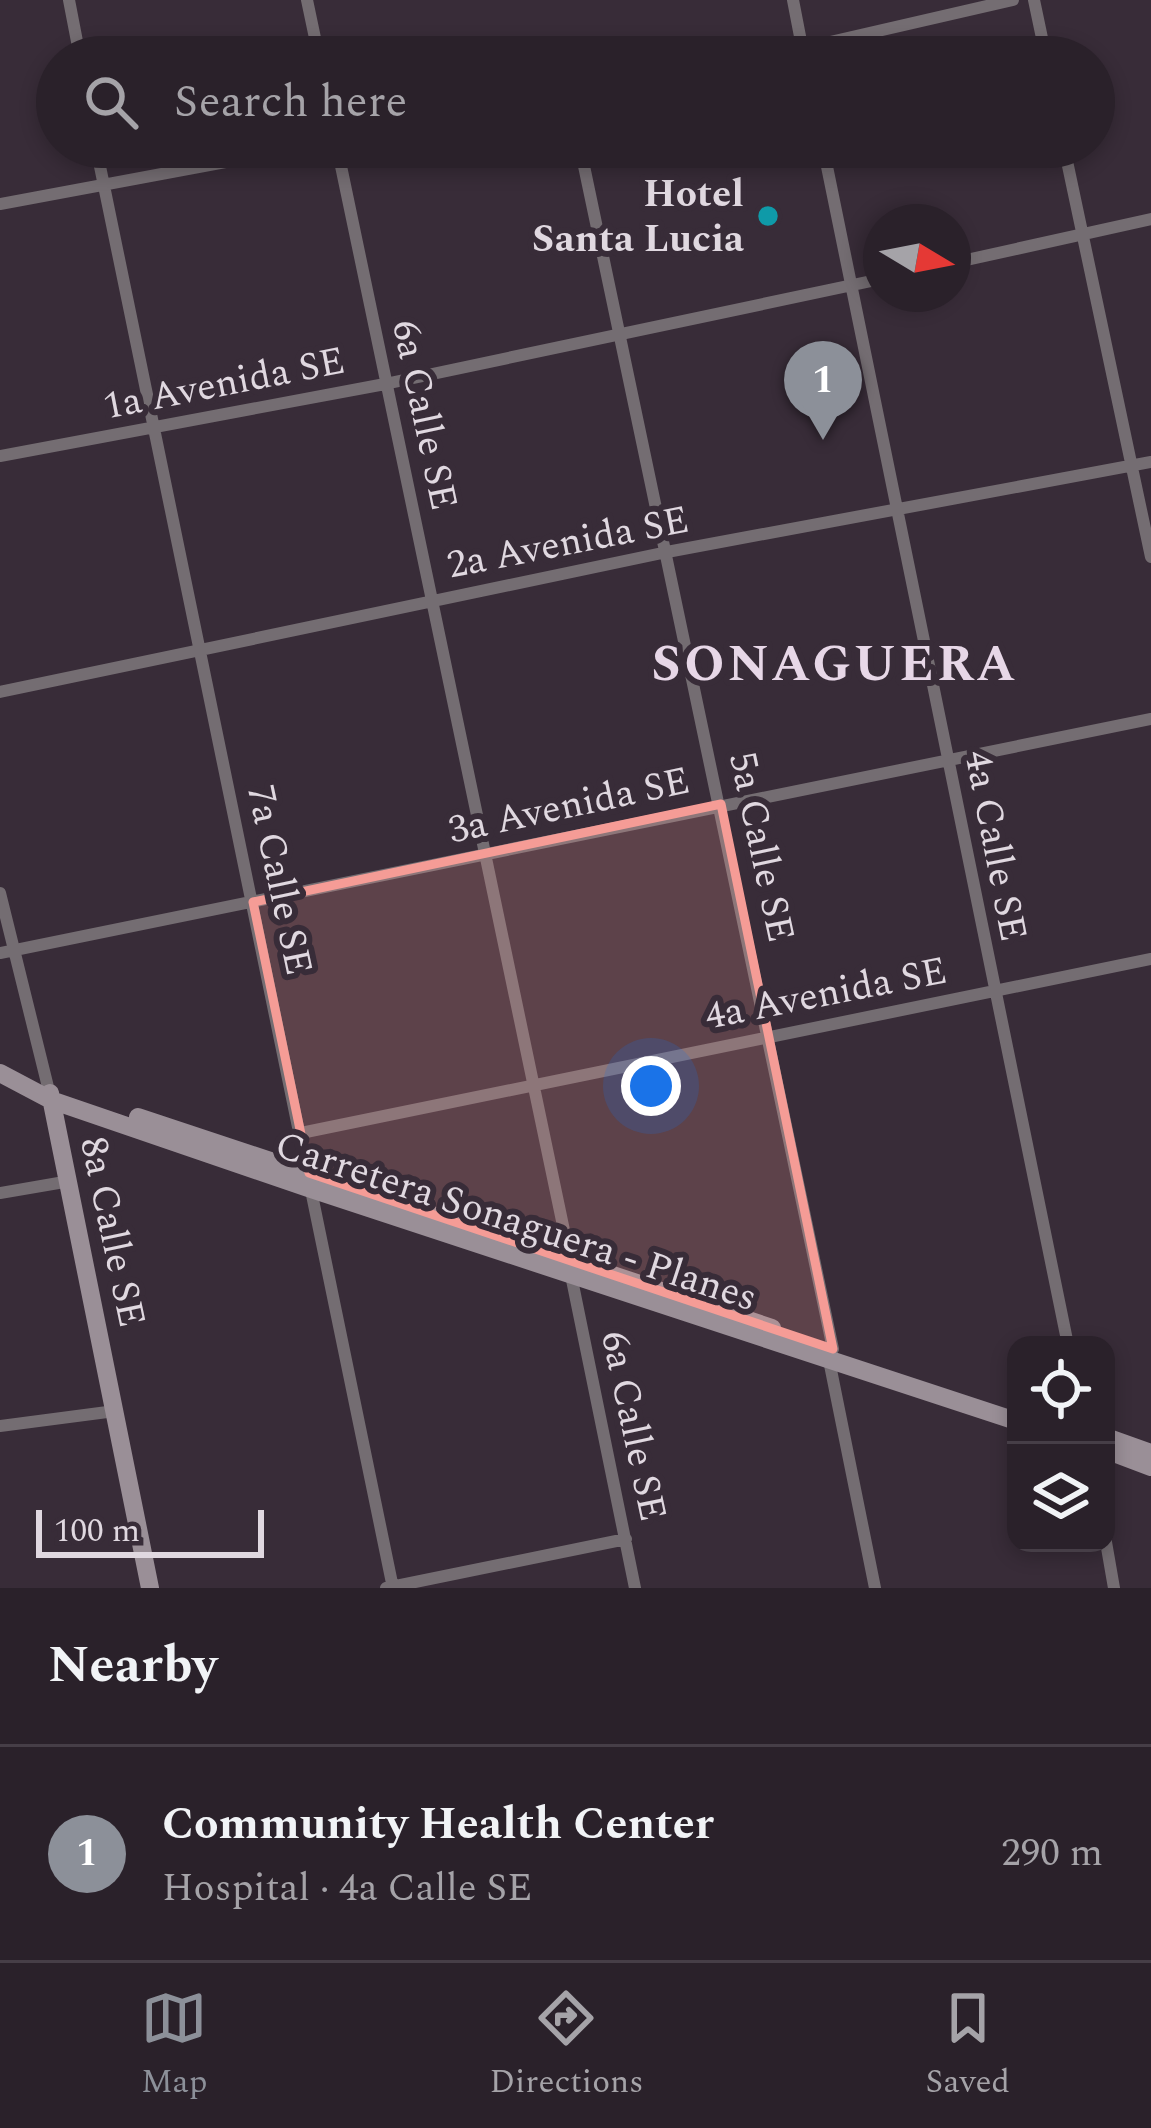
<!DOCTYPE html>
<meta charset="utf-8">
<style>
body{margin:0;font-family:Spectral,serif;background:#362e36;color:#f1f3f6}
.controls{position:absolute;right:36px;bottom:36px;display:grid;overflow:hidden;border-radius:24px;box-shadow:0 6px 18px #0003}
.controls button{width:108px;height:108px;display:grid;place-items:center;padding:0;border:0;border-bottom:3px solid #463e47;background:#2a212a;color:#f1f3f6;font:60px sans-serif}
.compass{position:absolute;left:863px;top:204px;width:108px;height:108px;border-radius:50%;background:#2a212a;box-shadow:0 6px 18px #0003;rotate:100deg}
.scale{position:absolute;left:36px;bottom:30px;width:228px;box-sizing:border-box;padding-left:12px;border:6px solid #e0d8e0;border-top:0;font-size:33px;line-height:42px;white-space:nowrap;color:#e0d8e0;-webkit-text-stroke:9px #382c38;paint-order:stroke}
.you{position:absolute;left:651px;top:1086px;width:42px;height:42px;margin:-30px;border:9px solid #fff;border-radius:50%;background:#1a73e8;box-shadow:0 0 0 18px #1a73e833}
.badge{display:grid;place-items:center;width:78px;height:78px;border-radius:50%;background:#8c9099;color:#fff;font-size:39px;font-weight:700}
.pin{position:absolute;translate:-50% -99px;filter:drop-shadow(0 3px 6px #0008)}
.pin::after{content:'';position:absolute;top:63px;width:42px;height:36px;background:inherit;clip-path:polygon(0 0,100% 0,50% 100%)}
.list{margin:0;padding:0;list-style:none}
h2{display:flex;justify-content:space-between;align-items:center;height:156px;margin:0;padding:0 48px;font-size:51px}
h2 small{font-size:39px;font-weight:400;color:#a5a3a8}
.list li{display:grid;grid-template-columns:78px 1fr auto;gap:36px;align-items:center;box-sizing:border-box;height:216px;padding:0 48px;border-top:3px solid #463e47}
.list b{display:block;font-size:45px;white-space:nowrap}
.list p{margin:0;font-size:39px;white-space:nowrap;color:#a5a3a8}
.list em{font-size:39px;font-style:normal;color:#a5a3a8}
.icon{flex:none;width:66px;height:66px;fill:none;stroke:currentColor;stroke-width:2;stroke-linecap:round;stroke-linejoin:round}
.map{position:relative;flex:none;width:1151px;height:1588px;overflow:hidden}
.search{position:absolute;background:#2a212a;box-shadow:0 6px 18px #0003;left:36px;right:36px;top:36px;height:132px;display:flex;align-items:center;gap:30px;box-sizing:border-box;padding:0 42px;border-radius:66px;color:#a5a3a8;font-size:45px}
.sheet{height:372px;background:#2a212a}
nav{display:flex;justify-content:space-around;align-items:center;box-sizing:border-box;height:168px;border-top:3px solid #463e47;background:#2a212a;font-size:33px;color:#a5a3a8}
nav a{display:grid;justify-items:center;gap:6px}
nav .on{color:#8c9099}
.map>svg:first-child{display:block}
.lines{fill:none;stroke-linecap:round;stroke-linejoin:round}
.street{stroke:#746d72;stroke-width:12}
.secondary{stroke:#9a8f97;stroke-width:18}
.marked{fill:#f59c96;fill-opacity:0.2;stroke:#f59c96;stroke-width:9;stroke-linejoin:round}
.culture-dot{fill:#0f9aa8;stroke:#382c38;stroke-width:4.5}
.labels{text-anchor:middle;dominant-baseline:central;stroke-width:12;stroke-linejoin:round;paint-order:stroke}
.poi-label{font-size:39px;font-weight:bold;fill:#e0d8e0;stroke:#382c38;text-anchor:end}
.street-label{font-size:39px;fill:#e0d8e0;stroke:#382c38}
.district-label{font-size:51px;font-weight:bold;letter-spacing:3px;fill:#e7d7e7;stroke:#382c38}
</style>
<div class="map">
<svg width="1151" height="1588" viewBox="0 0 1151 1588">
<rect width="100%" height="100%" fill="#382c38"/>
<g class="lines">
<path class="street" d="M69,0L80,57
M307,0L319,57
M793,0L804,57
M1034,0L1046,57
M765,57L1013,0
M96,147L393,1588
M337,147L570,1259
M580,147L833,1349
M823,147L1068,1345
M1064,147L1151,557
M0,204L307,147
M953,263L1151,219
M0,456L385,384L881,279
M0,692L667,552L1151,462
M0,893L48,1087
M0,953L1151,719
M301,1133L1151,959
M0,1193L70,1181
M571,1275L635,1588
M829,1360L875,1588
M0,1426L115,1411
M1106,1542L1114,1588
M386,1588L626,1539"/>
<path class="secondary" d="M0,1073L51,1100L311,1189L1016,1421
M50,1093L150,1588
M138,1117L772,1328
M1106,1437L1151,1453
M1106,1450L1151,1467"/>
</g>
<path class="marked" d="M721,804L833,1349L309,1173L253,902Z"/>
<circle class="culture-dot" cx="768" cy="216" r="12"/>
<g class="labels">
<g class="poi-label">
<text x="744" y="194">Hotel<tspan x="744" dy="45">Santa Lucia</tspan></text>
</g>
<g class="street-label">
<text transform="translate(224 384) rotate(-11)">1a Avenida SE</text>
<text transform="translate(424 415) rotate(78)">6a Calle SE</text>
<text transform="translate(568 543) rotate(-11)">2a Avenida SE</text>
<text transform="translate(569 806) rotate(-12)">3a Avenida SE</text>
<text transform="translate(995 846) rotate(79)">4a Calle SE</text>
<text transform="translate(761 847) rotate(78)">5a Calle SE</text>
<text transform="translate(279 880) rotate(78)">7a Calle SE</text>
<text transform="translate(826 994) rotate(-11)">4a Avenida SE</text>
<text transform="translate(516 1222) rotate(18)">Carretera Sonaguera - Planes</text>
<text transform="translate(112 1232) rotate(78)">8a Calle SE</text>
<text transform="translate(633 1426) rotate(78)">6a Calle SE</text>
</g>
<g class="district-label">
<text x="835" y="665">SONAGUERA</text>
</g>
</g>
</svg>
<div class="controls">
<button><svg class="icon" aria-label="locate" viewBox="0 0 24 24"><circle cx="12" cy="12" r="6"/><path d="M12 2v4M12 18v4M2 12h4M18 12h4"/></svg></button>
<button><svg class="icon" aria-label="layers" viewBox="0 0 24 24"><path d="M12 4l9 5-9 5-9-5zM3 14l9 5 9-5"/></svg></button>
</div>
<svg class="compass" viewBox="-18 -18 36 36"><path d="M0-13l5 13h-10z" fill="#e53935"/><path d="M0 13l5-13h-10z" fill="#a5a3a8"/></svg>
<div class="scale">100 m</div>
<div class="you"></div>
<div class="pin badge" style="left:823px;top:440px">1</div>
<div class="search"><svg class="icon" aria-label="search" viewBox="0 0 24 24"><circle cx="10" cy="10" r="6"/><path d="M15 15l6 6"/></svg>Search here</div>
</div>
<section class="sheet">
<h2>Nearby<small></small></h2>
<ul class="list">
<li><span class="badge">1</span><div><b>Community Health Center</b><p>Hospital · 4a Calle SE</p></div><em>290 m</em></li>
</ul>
</section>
<nav>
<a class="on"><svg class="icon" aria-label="map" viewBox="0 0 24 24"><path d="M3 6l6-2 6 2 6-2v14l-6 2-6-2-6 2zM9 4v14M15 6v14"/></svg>Map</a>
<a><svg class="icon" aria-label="directions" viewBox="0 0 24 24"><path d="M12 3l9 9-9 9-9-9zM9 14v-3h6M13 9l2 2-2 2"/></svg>Directions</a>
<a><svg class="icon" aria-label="saved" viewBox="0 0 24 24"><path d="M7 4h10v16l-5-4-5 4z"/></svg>Saved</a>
</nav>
